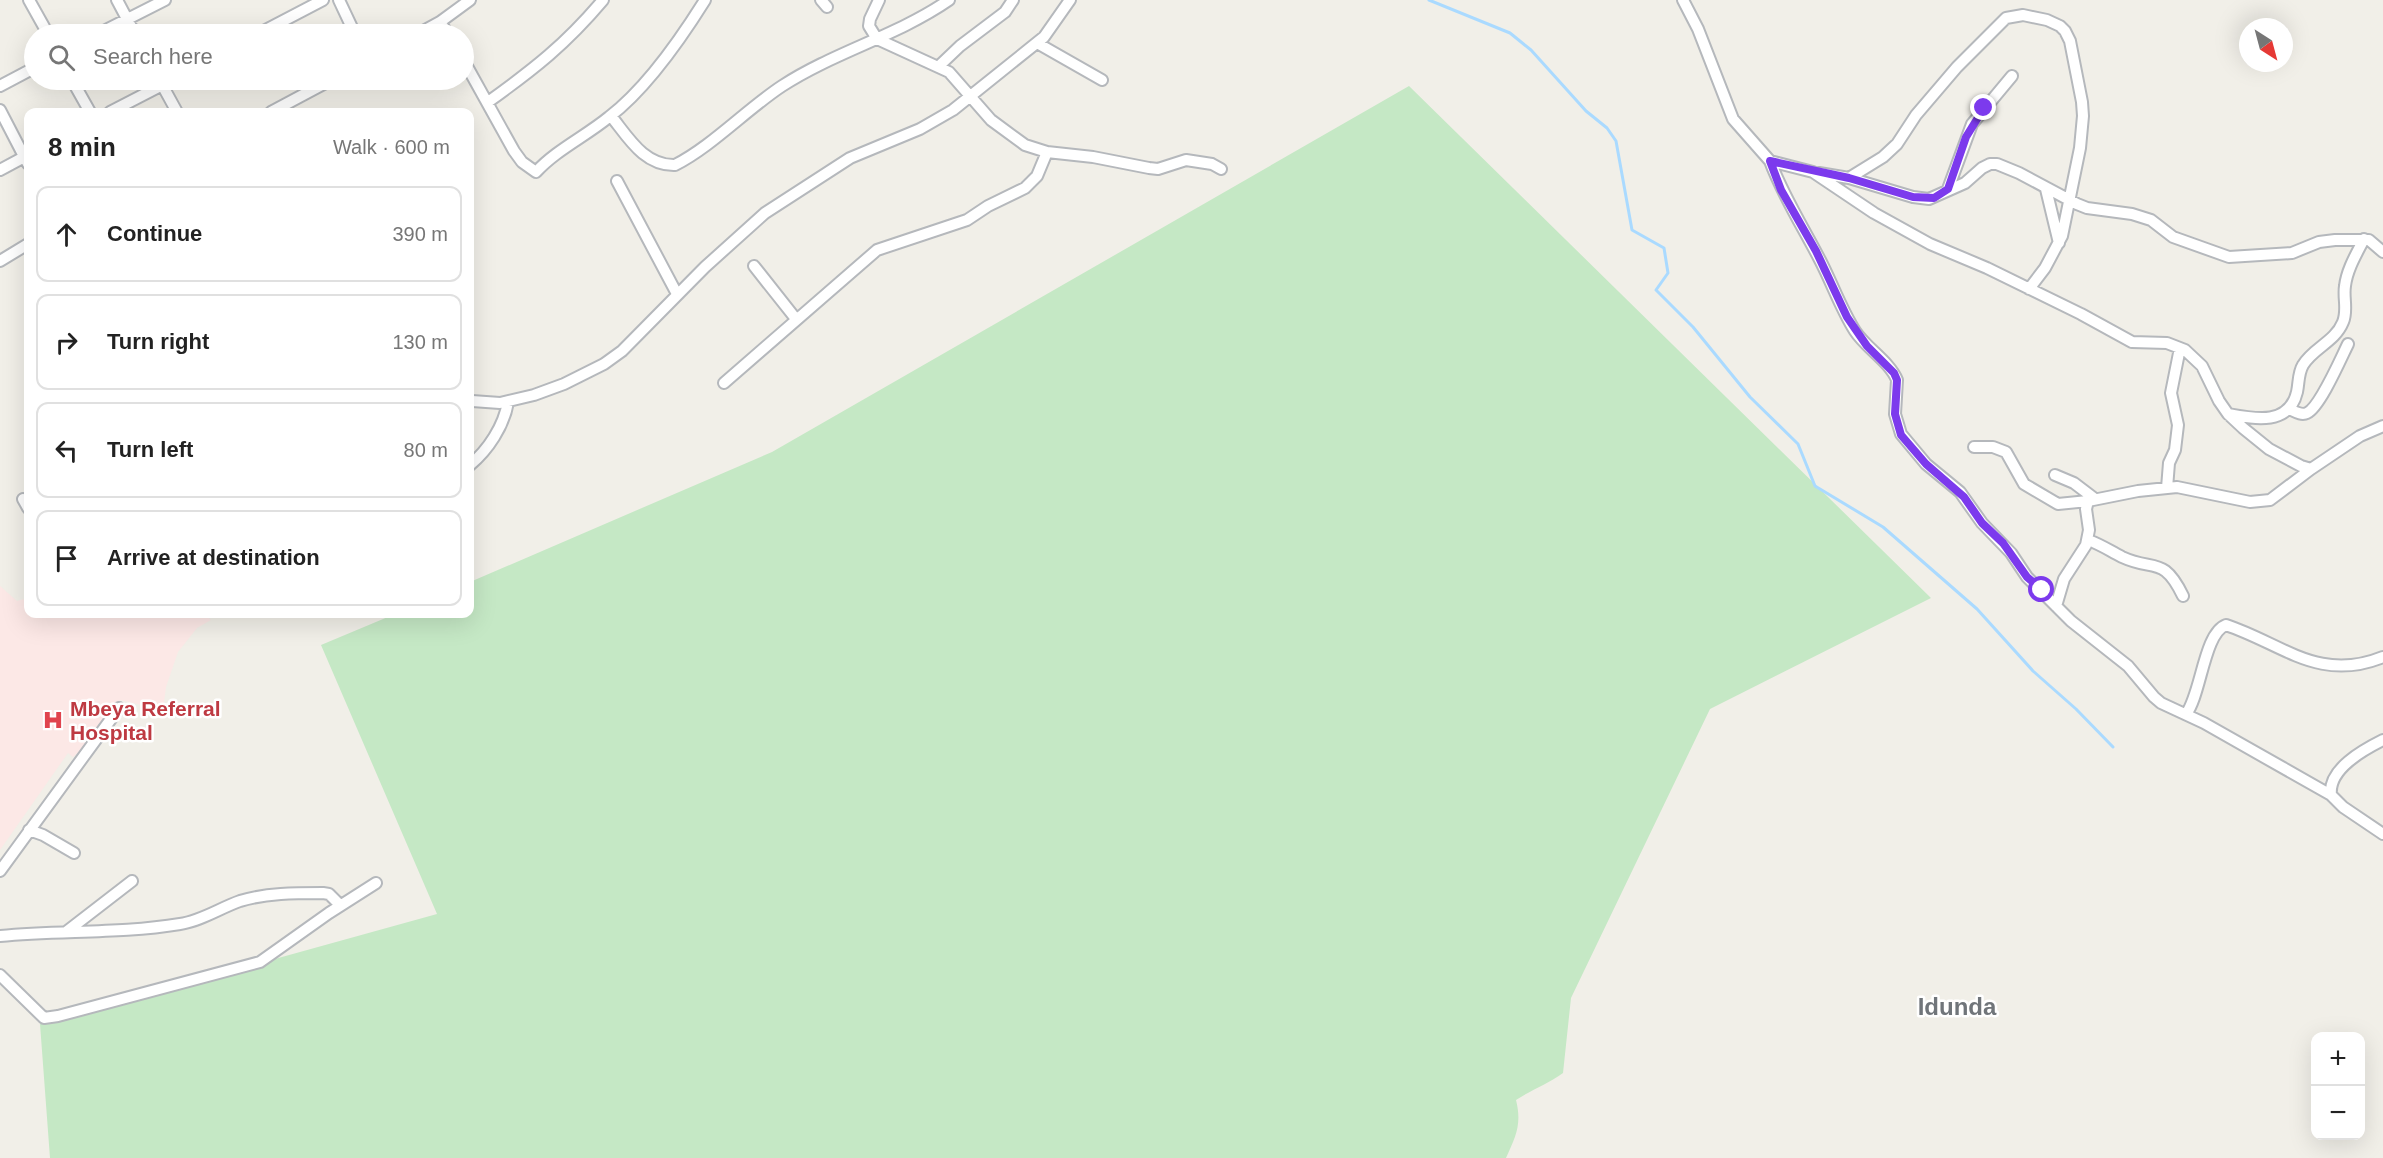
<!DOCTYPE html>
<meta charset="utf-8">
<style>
body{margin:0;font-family:Arial,sans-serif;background:#f2f2f2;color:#222}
.controls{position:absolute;right:18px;bottom:18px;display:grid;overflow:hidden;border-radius:12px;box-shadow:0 6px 24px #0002}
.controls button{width:54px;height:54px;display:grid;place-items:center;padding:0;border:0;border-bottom:2px solid #e0e0e0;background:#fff;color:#222;font:30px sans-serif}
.compass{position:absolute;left:2239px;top:18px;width:54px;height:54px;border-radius:50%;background:#fff;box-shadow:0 6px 24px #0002;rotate:144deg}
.stop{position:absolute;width:18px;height:18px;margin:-14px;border:4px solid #7c3aed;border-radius:50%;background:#fff}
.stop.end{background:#7c3aed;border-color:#fff;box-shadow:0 2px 6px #0008}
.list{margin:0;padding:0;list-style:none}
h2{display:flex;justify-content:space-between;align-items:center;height:78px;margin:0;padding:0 24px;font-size:26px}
h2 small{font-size:20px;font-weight:400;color:#767676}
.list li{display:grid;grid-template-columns:39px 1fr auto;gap:18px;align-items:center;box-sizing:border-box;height:96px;margin:0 12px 12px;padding:0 12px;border:2px solid #e0e0e0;border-radius:12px}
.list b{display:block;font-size:22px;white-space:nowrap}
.list em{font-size:20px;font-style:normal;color:#767676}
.icon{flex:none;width:33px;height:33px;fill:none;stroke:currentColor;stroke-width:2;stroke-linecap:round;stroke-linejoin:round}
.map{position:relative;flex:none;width:2383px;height:1158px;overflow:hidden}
.search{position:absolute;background:#fff;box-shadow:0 6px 24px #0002;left:24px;top:24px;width:450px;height:66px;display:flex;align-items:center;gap:15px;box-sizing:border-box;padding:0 21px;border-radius:33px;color:#767676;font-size:22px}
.panel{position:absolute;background:#fff;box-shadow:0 6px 24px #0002;left:24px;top:108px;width:450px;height:510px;border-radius:12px}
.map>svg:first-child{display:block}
.medical{fill:#fce8e6}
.green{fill:#c5e8c5}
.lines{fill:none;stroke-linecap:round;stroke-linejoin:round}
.stream{stroke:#aadaff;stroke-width:3}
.minor-casing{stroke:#b5b8bc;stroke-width:14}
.minor{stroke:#fff;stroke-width:10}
.route{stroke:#7c3aed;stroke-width:8}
.labels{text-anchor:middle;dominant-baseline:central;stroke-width:5;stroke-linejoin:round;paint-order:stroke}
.health-label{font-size:21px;font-weight:bold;fill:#be3a42;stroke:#fff;text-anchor:start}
.quarter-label{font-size:24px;font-weight:bold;fill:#70757a;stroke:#fff}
</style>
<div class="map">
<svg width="2383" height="1158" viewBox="0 0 2383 1158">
<rect width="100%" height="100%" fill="#f1efe8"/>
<path class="medical" d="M0,586L17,601L28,598V614H205L211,620L197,628L178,652L166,687L163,710L120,700L87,744L73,757L68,753L0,850Z"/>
<path class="green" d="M1409,86L1931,598L1710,709L1571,998L1563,1073C1548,1084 1531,1090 1516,1100C1522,1124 1516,1136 1506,1158H50L40,1024L437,914L321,645L395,614H470V582L772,452Z"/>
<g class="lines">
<path class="stream" d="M1429,0L1510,33L1531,50L1586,111L1607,128L1616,141L1632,230L1664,248L1668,273L1656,290L1693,327L1750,397L1798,444L1815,486L1883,527L1977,609L2033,671L2076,709L2113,747"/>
<g class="minor-casing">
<path id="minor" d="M29,0L48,34
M117,0L135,34
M339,0L355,34
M821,0L827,7
M879,0L870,19L869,26L877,39L949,72L991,120L1025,145L1047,152L1093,157L1149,168L1158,169L1186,160L1212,164L1221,169
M1683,0L1698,29L1733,119L1770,161L1813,172L1874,213L1930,244L1987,268L2081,314L2132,342L2167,343L2185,350L2202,366L2219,401L2228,414L2243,428L2269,449L2301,466L2311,469L2360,436L2383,426
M440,22L448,34
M98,34L165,0
M258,34L323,0
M418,34L440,22L470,0
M1037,43L1102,80
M464,61L514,151L522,162L536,172C556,150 586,136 609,117C647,88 680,40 705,0
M939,66L960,46L1005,12L1013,0
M72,80L90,112
M160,81L177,112
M0,86L34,68
M488,102C534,69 566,44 603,0
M0,110L28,164
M110,112L172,80
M271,112L331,80
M611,116C628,137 644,166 675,165C711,147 747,109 782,86C834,52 897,36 949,0
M1770,161C1783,196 1803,227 1820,260C1832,283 1841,309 1855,331C1866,348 1890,362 1897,380L1895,414L1901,434L1926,464L1960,492L1982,523L2011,553L2027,577L2071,621L2128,666L2154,697L2161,703L2204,723L2331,795
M0,170L28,155
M1819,173L1849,178L1913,197L1929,199L1965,183L1982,168L1990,164H1997L2019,173L2077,204L2087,208L2132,214L2151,220L2173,237L2229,257L2292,253L2319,242L2335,240H2369L2383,252
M1849,178L1883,157L1897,144L1916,115L1957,67L2006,18L2023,15L2047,20L2060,26L2065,31L2070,41L2082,102L2083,116L2080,148L2062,236L2045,268L2029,289
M617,181L677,294
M1948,189L1972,124L2012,76
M2046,189L2059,243
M0,261L28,244
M754,266L796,319
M724,383L877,250L967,220L988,206L1025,188L1037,176L1047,152
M472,401L500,403L534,395L564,384L604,364L622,351L705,267L765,213L850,158L920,129L953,110L1044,37L1070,0
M2289,409C2294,411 2301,416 2307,413C2320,407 2341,358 2348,344
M2228,414C2255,419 2289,426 2297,392C2299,383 2298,373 2303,365C2313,348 2335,342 2343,322C2348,310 2343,298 2345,286C2347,269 2357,253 2364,239
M1974,447H1993L2006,452L2024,484L2058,504L2088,501
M470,465C488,450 504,426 508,402
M2055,475L2074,483L2095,499
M2167,488L2169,463L2175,450L2178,425L2171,393L2180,348
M23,499L28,508
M2088,540C2102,545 2110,551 2122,557C2154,572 2163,555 2183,596
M2056,606L2064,579L2086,545L2089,530L2086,509L2088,501L2138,491L2177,487L2250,502L2270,500L2311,469
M2186,714C2201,695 2204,633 2226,625C2283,644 2319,683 2383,657
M2383,740C2363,750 2328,769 2331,795L2343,807L2383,834
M29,830L43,835L74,853
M0,871L119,708
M66,932L132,881
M0,936C60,930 120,934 180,924C201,921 220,908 240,901C266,893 295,893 323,893L329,894L340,905
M0,975L44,1018L58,1016L260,962L329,913L376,883"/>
</g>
<use href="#minor" class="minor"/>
</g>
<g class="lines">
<path class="route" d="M1984,108L1966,137L1948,189L1934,198L1913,197L1849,178L1770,161L1781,190L1816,251L1847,317L1867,346L1894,373L1897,380L1895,414L1901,435L1926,464L1964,497L1982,523L2003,543L2027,577L2042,590"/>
</g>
<defs>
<g id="hospital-bare" transform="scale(1.62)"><path d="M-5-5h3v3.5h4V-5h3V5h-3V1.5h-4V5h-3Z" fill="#e0444e" stroke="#fff" stroke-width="2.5" paint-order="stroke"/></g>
</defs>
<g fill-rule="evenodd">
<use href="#hospital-bare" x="53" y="720"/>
</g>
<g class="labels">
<g class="health-label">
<text x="70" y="708">Mbeya Referral<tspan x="70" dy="24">Hospital</tspan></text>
</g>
<g class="quarter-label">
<text x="1957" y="1006">Idunda</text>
</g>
</g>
</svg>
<div class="controls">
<button>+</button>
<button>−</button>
</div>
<svg class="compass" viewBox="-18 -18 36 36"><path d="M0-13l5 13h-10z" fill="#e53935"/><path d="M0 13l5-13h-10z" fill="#767676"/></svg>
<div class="stop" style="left:2042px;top:590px"></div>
<div class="stop end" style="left:1984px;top:108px"></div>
<div class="search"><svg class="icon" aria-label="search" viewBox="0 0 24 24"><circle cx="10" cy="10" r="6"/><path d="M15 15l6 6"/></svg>Search here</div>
<section class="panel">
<h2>8 min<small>Walk · 600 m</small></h2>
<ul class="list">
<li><svg class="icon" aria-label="ahead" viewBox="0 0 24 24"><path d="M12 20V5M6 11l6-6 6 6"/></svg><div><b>Continue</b></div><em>390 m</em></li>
<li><svg class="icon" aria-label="right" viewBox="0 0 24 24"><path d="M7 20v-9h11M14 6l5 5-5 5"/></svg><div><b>Turn right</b></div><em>130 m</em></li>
<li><svg class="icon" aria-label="left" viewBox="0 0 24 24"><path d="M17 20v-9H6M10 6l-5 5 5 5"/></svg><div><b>Turn left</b></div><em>80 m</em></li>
<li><svg class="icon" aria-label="arrive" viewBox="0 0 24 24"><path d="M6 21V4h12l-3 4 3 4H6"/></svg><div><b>Arrive at destination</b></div></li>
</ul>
</section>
</div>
